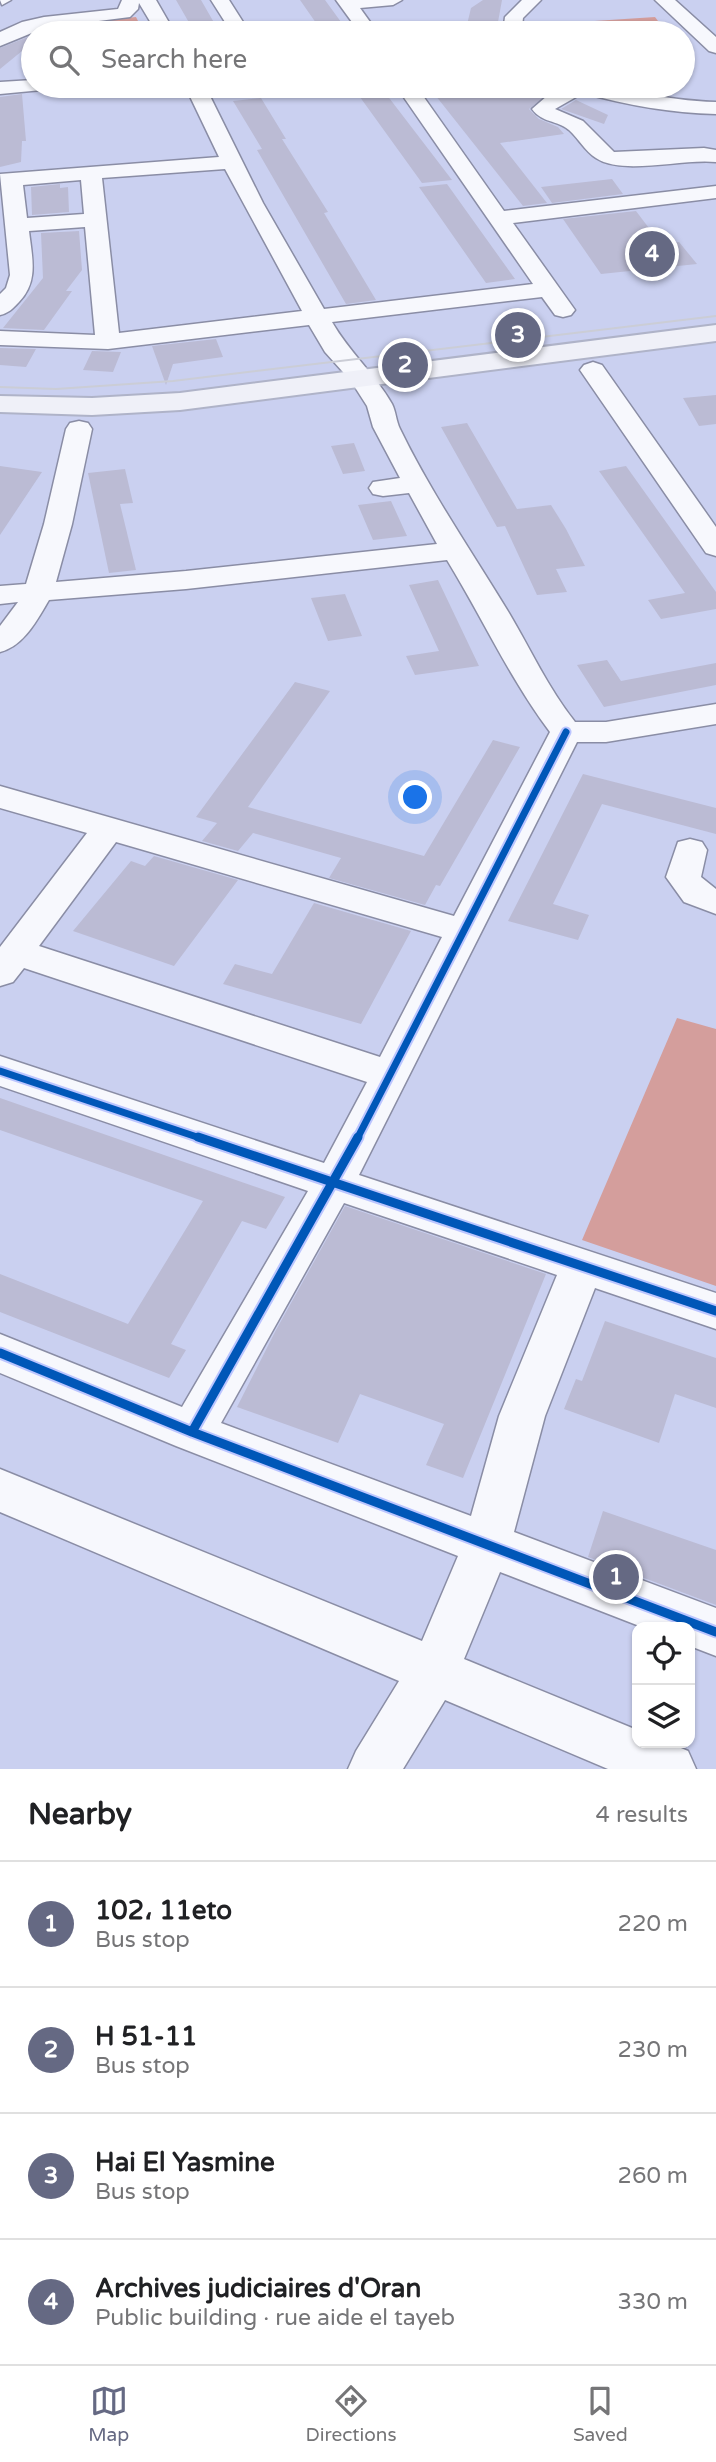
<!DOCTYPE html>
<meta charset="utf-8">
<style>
body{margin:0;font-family:"Varela Round",sans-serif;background:#f2f2f2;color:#202124}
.controls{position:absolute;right:21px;bottom:21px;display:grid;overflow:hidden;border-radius:14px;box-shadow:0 2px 5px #0004}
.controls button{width:63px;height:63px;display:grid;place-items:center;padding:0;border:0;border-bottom:2px solid #e0e0e0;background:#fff;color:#202124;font:35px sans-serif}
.you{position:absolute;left:416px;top:798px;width:24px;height:24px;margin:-18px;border:5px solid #fff;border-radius:50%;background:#1a73e8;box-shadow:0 0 0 10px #1a73e833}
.badge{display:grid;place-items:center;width:46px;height:46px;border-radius:50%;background:#656983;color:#fff;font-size:23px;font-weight:700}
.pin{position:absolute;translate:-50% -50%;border:4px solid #fff;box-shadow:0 2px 7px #0006}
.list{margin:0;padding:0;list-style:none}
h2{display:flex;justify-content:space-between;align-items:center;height:91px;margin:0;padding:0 28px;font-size:30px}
h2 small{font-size:23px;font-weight:400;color:#757577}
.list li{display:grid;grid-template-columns:46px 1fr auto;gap:21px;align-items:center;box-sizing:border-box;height:126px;padding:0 28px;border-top:2px solid #e0e0e0}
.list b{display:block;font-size:26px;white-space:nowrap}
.list p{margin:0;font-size:23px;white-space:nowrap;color:#757577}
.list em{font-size:23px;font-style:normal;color:#757577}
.icon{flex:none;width:38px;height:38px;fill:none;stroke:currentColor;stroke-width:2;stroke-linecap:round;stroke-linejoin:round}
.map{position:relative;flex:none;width:716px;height:1769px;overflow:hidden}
.search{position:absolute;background:#fff;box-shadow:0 2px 5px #0004;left:21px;right:21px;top:21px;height:77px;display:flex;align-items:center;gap:18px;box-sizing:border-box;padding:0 24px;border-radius:38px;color:#757577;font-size:26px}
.sheet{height:595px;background:#fff}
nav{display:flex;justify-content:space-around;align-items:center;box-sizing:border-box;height:98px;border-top:2px solid #e0e0e0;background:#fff;font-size:19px;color:#757577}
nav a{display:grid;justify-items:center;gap:4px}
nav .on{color:#656983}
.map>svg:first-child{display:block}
.green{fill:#d49e9c}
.building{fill:#bbbbd4}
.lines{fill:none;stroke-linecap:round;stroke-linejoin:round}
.minor-casing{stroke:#8a8da5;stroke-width:3}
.major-casing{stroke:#afb3c8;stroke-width:4}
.minor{fill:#f7f8fd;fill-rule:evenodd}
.major{fill:#eff0f8;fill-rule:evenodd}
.tram{stroke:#cbcdd6;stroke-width:2}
.cycleway-far1-casing{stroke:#bbc5ff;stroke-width:11}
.cycleway-casing{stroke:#bbc5ff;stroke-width:13}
.cycleway-far1{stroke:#0057b8;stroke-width:7}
.cycleway{stroke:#0057b8;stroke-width:9}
</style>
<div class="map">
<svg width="716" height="1769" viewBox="0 0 716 1769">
<rect width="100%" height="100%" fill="#cad0f0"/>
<path class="green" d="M136,17L144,33H54L51,25Z
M655,17L667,33H571L564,23Z
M677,1018L716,1029V1286L582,1240Z"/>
<path class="building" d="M176,0H201L220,33H195Z
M300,0H325L349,33H323Z
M483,0H502L496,33H465L471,8Z
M33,35V42L0,69V48Z
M352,86H380L452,180L422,183Z
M428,86H547L554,89L529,109L539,119L558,127L564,134L500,143L547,203L523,206Z
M22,94L26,141H22L21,162L0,167V97Z
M261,98L286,139H282L328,212L324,213L376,300L346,304L257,150L262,149L233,101Z
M576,100L608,115L604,124L561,109Z
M612,179L623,194L552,203L541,187Z
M60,184V188L68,187L69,212L32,215L31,187Z
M447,184L515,279L486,283L419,187Z
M636,211L661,244L679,242L697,264L601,274L563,219Z
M79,231L82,270L66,291H72L44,330L3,328L43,278L41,233Z
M216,339L223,357L173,364L166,385L152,346Z
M0,348L36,349L26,367L0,365Z
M92,351L121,352L113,372L83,370Z
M716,395V424L699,426L683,398Z
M467,423L517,509L551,505L566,529L585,566L556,569L567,592L537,595L505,526L497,527L441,427Z
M354,443L365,471L343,474L331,446Z
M0,466L42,472L0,535Z
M626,466L716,592V609L661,619L648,600L685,593L599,471Z
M125,469L133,503L120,504L136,570L109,573L88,473Z
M391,501L407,536L373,540L358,505Z
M438,580L479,666L415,675L406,656L439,651L409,585Z
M345,594L362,636L328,641L311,598Z
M607,660L621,681L716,663V685L604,707L577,665Z
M295,682L330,691L248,807L424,856L493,740L520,747L440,886L436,885L425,905L329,878L341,858L253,833L238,851L202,841L217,823L196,817Z
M583,774L716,808V834L602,804L553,904L589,915L578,940L508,921Z
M154,856L238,880L174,966L73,931L131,861L145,866Z
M314,903L411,931L361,1024L223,984L235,964L272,974Z
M0,1098L285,1197L266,1229L242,1221L171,1344L186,1350L169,1378L0,1312V1274L128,1324L203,1201L0,1130Z
M345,1206L546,1274L463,1478L426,1465L444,1424L360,1394L338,1443L237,1407L276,1330Z
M605,1321L716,1358V1408L675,1394L659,1443L564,1409L576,1379L582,1381Z
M603,1511L716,1550V1605L588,1557Z"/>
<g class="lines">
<g class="minor-casing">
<path id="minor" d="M0,0H11L2,5Z
M122,0H156L175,33H157L139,3L138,9L130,17L44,28L0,46V32L22,22L44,17L118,9Z
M211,0H229L250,33H232Z
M336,0H402L393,5L360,8L378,33H360Z
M522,0H541L523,18L521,33H503L505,17Z
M655,0H675L716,37V53L709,51Z
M33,80V86H45L42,90L0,94V82Z
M185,86H205L263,203L324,309L533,284L396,86H416L504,211L716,186V198L513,223L575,310L571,315L563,317L555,315L542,297L332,322C349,352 375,374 392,404C396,412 396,421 400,429C431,493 472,552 509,613C531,650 548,688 575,722H606L716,704V724L606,742H577L359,1175L716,1293V1329L595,1288L545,1416L514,1532L716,1608V1656L690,1646V1627H642L500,1572L464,1659L637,1730V1743H669L688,1751L696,1769H608L445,1700L403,1769H348L356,1751L399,1681L0,1512V1469L422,1641L458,1556L176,1446L0,1373V1334L182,1407L308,1191L0,1086V1056L324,1163L367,1082L24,968L13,982L0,986V947L87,833L0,808V786L454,916L550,732C510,679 482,617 447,560L186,589L49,600C37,620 24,646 0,652V626L18,602L0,604V586L26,584L44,524L66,429L70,423L79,421L88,423L92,429L72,524L56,582L186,571L437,544L409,493L383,496L373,494L369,488L373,482L400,478L373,427L367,406L351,381L325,352L309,325L108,349L0,345V331L95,335L85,227L29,231C32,258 39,281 19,302C12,309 9,313 0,315V294L6,288L10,275L0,174L219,157ZM225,169L302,311L119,333L102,178ZM81,180L84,214L27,218L23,185ZM116,842L442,937L380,1057L39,946ZM344,1203L557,1275L499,1416L471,1516L221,1423Z
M566,86C617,86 665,101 716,102V114C671,113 627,105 583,93L555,109L583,121L614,152L704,148L716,150V162C683,158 623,176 596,158C585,151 579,139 569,130C557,120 542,123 532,109L547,96Z
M593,362L602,365L716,527V556L706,553L580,370L584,365Z
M690,839L702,842L707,850L701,877L716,889V914L684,902L666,877L678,842Z"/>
</g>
<g class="major-casing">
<path id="major" d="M716,325V341L180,410L92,415L0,412V396L92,398L180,393Z"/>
</g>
<use href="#minor" class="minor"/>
<use href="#major" class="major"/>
<path class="tram" d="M0,387L56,389L173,381L716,316"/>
<g class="cycleway-far1-casing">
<path id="cycleway-far1" d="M0,1071L203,1139
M357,1139L566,732"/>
</g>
<g class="cycleway-casing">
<path id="cycleway" d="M198,1137L716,1311
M0,1353L192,1432L716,1632
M192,1432L358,1137"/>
</g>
<use href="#cycleway-far1" class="cycleway-far1"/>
<use href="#cycleway" class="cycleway"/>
</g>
</svg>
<div class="controls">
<button><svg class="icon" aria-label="locate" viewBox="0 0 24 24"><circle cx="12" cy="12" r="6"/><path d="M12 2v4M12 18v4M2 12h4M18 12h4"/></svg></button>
<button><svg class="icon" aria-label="layers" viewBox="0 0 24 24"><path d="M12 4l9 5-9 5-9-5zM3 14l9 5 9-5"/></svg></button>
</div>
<div class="you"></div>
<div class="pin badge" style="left:616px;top:1577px">1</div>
<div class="pin badge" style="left:405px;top:365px">2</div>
<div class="pin badge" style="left:518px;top:335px">3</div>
<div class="pin badge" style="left:652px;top:254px">4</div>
<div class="search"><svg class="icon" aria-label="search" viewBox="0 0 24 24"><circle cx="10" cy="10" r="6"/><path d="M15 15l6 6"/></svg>Search here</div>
</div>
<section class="sheet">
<h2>Nearby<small>4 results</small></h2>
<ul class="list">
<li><span class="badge">1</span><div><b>102، 11eto</b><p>Bus stop</p></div><em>220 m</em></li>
<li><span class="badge">2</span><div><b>H 51-11</b><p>Bus stop</p></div><em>230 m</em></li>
<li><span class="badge">3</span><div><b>Hai El Yasmine</b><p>Bus stop</p></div><em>260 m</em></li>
<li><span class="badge">4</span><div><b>Archives judiciaires d'Oran</b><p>Public building · rue aide el tayeb</p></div><em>330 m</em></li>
</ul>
</section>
<nav>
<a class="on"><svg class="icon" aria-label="map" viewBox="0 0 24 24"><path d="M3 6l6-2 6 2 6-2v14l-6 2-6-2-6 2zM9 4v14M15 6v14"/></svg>Map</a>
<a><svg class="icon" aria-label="directions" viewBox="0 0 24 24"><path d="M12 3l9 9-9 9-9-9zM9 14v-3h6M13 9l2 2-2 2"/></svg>Directions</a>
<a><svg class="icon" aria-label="saved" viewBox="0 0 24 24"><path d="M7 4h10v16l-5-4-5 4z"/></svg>Saved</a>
</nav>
